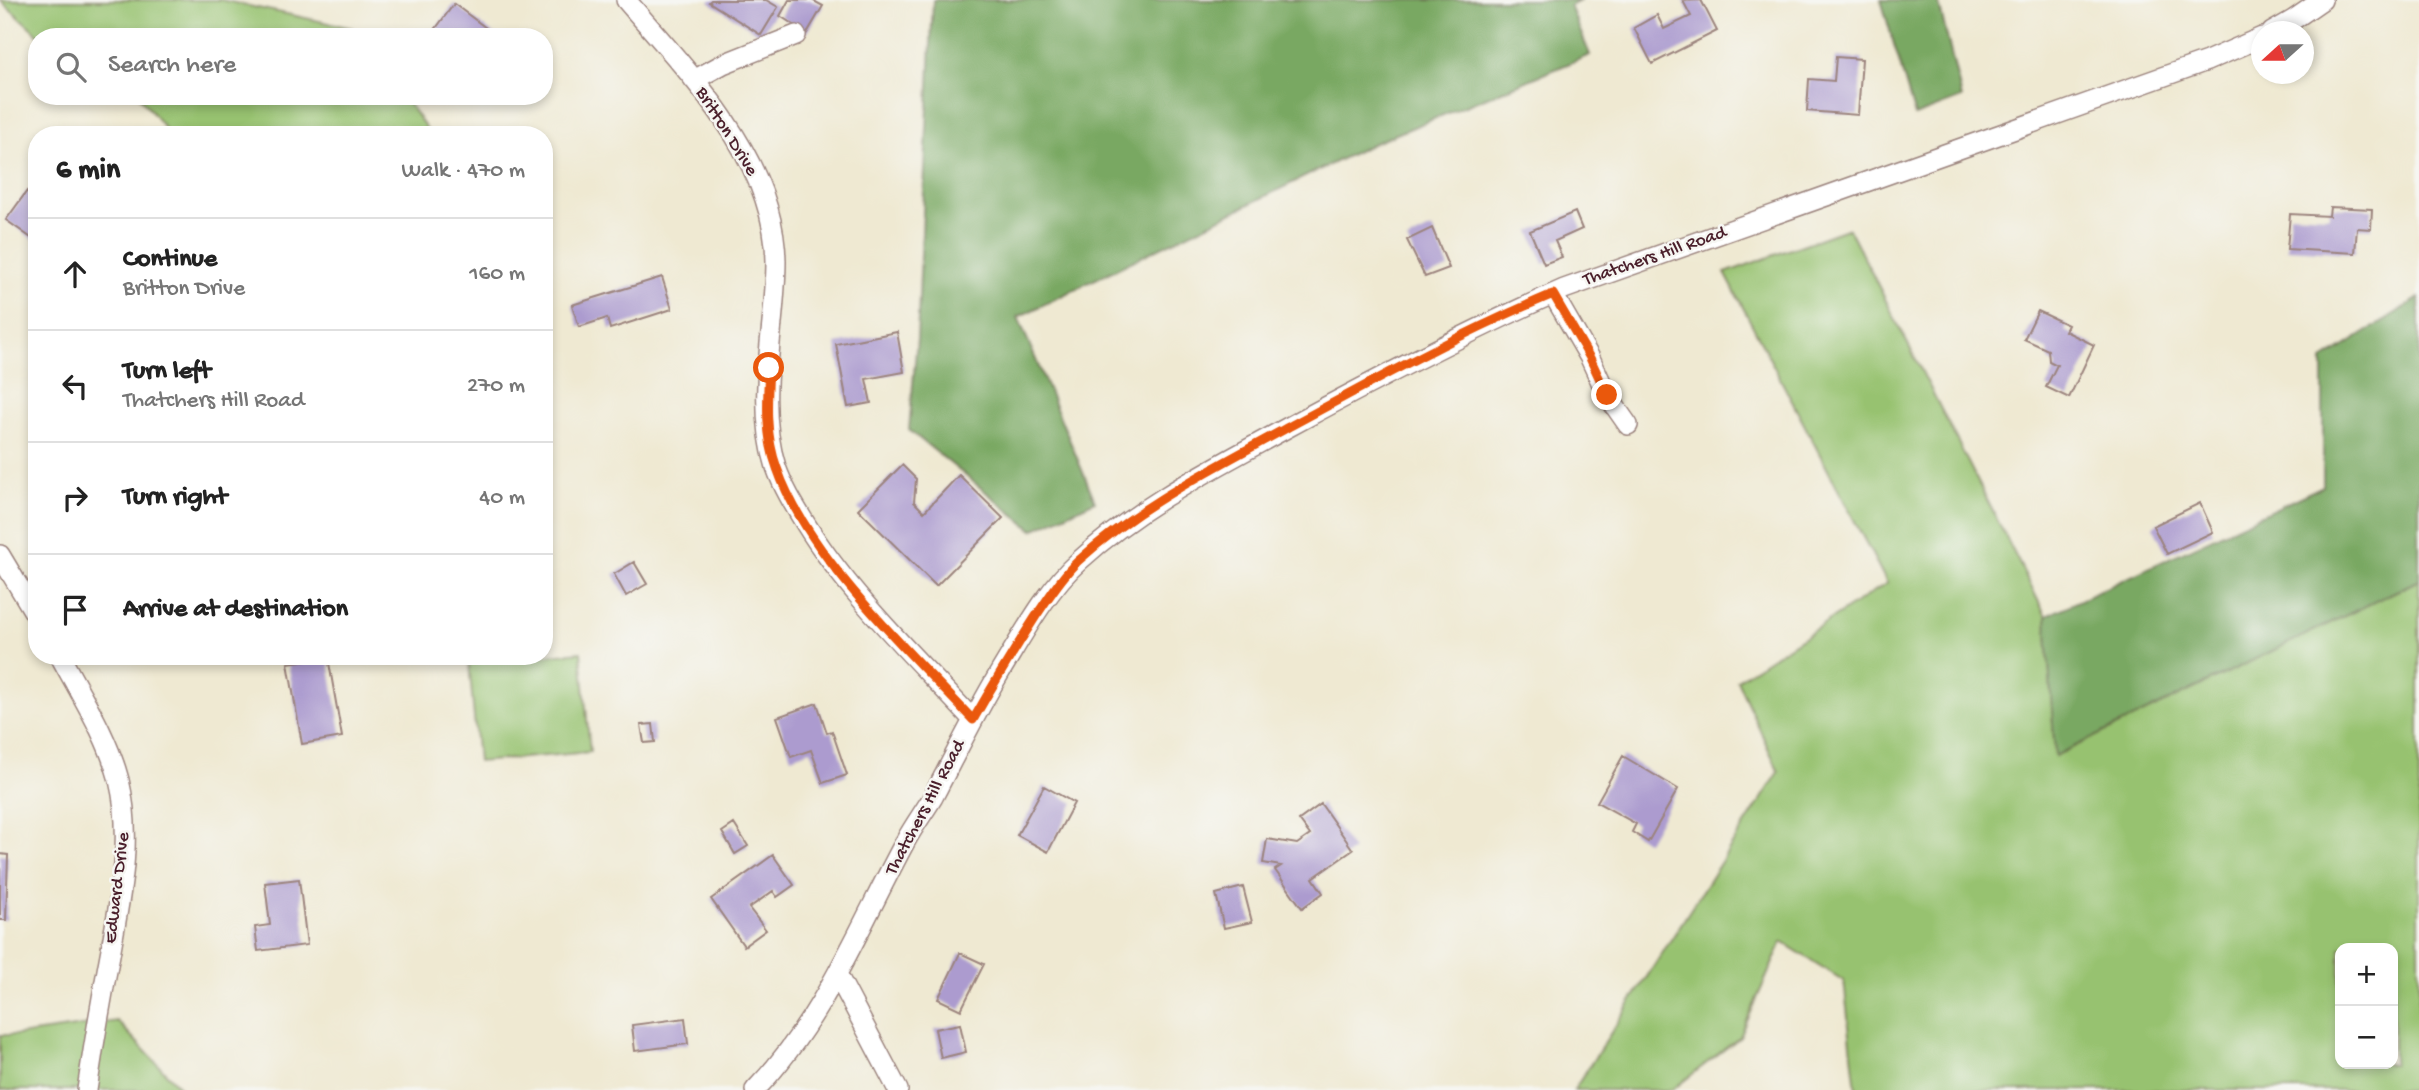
<!DOCTYPE html>
<meta charset="utf-8">
<style>
body{margin:0;font-family:"Gochi Hand",sans-serif;background:#f2f2f2;color:#222}
.controls{position:absolute;right:21px;bottom:21px;display:grid;overflow:hidden;border-radius:14px;box-shadow:0 4px 10px #0003}
.controls button{width:63px;height:63px;display:grid;place-items:center;padding:0;border:0;border-bottom:2px solid #e0e0e0;background:#fff;color:#222;font:35px sans-serif}
.compass{position:absolute;left:2251px;top:21px;width:63px;height:63px;border-radius:50%;background:#fff;box-shadow:0 4px 10px #0003;rotate:249deg}
.stop{position:absolute;width:21px;height:21px;margin:-16px;border:5px solid #ea580c;border-radius:50%;background:#fff}
.stop.end{background:#ea580c;border-color:#fff;box-shadow:0 2px 7px #0008}
.list{margin:0;padding:0;list-style:none}
h2{display:flex;justify-content:space-between;align-items:center;height:91px;margin:0;padding:0 28px;font-size:30px}
h2 small{font-size:23px;font-weight:400;color:#767676}
.list li{display:grid;grid-template-columns:46px 1fr auto;gap:21px;align-items:center;box-sizing:border-box;height:112px;padding:0 28px;border-top:2px solid #e0e0e0}
.list b{display:block;font-size:26px;white-space:nowrap}
.list p{margin:0;font-size:23px;white-space:nowrap;color:#767676}
.list em{font-size:23px;font-style:normal;color:#767676}
.icon{flex:none;width:38px;height:38px;fill:none;stroke:currentColor;stroke-width:2;stroke-linecap:round;stroke-linejoin:round}
.map{position:relative;flex:none;width:2419px;height:1090px;overflow:hidden}
.search{position:absolute;background:#fff;box-shadow:0 4px 10px #0003;left:28px;top:28px;width:525px;height:77px;display:flex;align-items:center;gap:18px;box-sizing:border-box;padding:0 24px;border-radius:28px;color:#767676;font-size:26px}
.panel{position:absolute;background:#fff;box-shadow:0 4px 10px #0003;left:28px;top:126px;width:525px;height:539px;border-radius:28px}
.map>svg:first-child{display:block}
.green{fill:#97c26f;stroke:#70704d;stroke-width:2;fill-rule:evenodd}
.forest{fill:#79a862;stroke:#626446;stroke-width:2}
.building{fill:#ac9bcf}
.lines{fill:none;stroke-linecap:round;stroke-linejoin:round}
.minor-casing{stroke:#9c847e;stroke-width:22}
.minor{stroke:#fff;stroke-width:19}
.route{stroke:#ea580c;stroke-width:9}
.labels{text-anchor:middle;dominant-baseline:central;stroke-width:5;stroke-linejoin:round;paint-order:stroke}
.street-label{font-size:19px;fill:#4a1f2b;stroke:#f6f6f2}
</style>
<div class="map">
<svg width="2419" height="1090" viewBox="0 0 2419 1090">
<rect width="100%" height="100%" fill="#f6f6f2"/>
<filter id="ink" filterUnits="userSpaceOnUse"><feTurbulence type="fractalNoise" baseFrequency=".0143" numOctaves="2"/><feDisplacementMap in="SourceGraphic" scale="14" xChannelSelector="R" yChannelSelector="G"/><feConvolveMatrix kernelMatrix="1 2 1 2 8 2 1 2 1" color-interpolation-filters="sRGB"/></filter>
<filter id="wash" filterUnits="userSpaceOnUse"><feTurbulence type="fractalNoise" baseFrequency=".00686" numOctaves="4" result="noise"/><feDisplacementMap in="SourceGraphic" scale="28" xChannelSelector="R" yChannelSelector="G"/><feGaussianBlur stdDeviation="1.57" result="paint"/><feColorMatrix in="noise" values="0 0 0 0 0 0 0 0 0 0 0 0 0 0 0 0 0 1.4 0 .05"/><feComposite in="paint" operator="in"/></filter>
<g filter="url(#wash)">
<rect width="100%" height="100%" fill="#efe9d2"/>
<path class="green" d="M0,0H221L352,28L359,37H41Z
M139,96H403L431,135H170Z
M1849,228L2046,616L2055,756L2419,580V1090H1856L1844,981L1782,942L1740,1037L1672,1090H1574L1779,772L1737,680L1887,583L1725,273ZM2340,948H2393V1064H2340Z
M581,652L590,752L478,762L469,662Z
M117,1021L182,1090H0V1035H19Z"/>
<path class="forest" d="M933,0H1581L1570,6L1590,55L1372,144L1018,317L1095,501L1033,530L909,430L917,338Z
M1881,0H1938L1962,98L1915,116Z
M2419,298V580L2055,756L2046,616L2323,486V360Z"/>
<g id="blocks">
<path class="building" d="M711,0H766L778,7L761,35L709,2Z
M789,0H812L823,6L807,33L780,16Z
M1701,0L1717,31L1652,64L1634,28L1657,15L1664,29L1691,16L1683,1Z
M454,4L498,37L431,35Z
M1836,57L1862,59L1858,115L1807,111L1809,79L1834,81Z
M27,191L37,198V242L6,220Z
M2330,207L2372,209L2371,229L2357,228L2355,253L2287,249L2290,214L2329,216Z
M1575,212L1582,229L1555,241L1562,257L1544,264L1530,231Z
M1432,228L1449,268L1425,277L1407,240Z
M662,277L672,309L610,329L607,318L579,327L572,305Z
M2038,311L2068,325L2065,331L2094,345L2069,398L2046,387L2057,365L2049,361L2048,350L2024,339Z
M897,332L904,372L866,379L871,403L848,407L836,344Z
M902,465L916,479L914,502L924,512L959,475L1003,518L936,586L858,509Z
M2200,503L2213,532L2167,554L2153,526Z
M634,562L647,584L626,596L614,574Z
M328,657L342,737L302,744L288,663Z
M817,703L827,733L832,731L847,775L823,783L811,750L791,757L777,717Z
M653,724L655,742L644,743L641,725Z
M1623,756L1678,789L1648,842L1632,832L1636,824L1597,802Z
M1044,786L1074,803L1048,852L1017,835Z
M1321,804L1353,850L1313,878L1323,893L1302,908L1275,870L1281,866L1263,863L1267,839L1297,844L1310,835L1299,820Z
M734,824L748,846L735,854L722,832Z
M0,854L8,855L6,920H0Z
M773,855L794,885L777,897L773,891L749,908L766,930L744,946L711,899Z
M299,879L307,945L258,951L255,927L270,925L265,883Z
M1243,887L1252,922L1224,928L1216,894Z
M960,953L984,964L961,1010L938,999Z
M685,1018L688,1044L635,1051L632,1025Z
M960,1024L966,1052L941,1058L935,1029Z"/>
</g>
</g>
<g filter="url(#ink)">
<use href="#blocks" fill-opacity="0" stroke="#9c847e" stroke-width="2"/>
<g class="lines">
<g class="minor-casing">
<path id="minor" d="M626,0C689,74 774,157 776,261C776,329 755,400 776,467C783,487 794,505 805,523C850,596 915,657 973,720
M2272,32L2293,20L2322,0
M694,80L723,64L796,35
M1553,294L1590,358L1607,395L1628,425
M0,555L37,617
M60,656C82,697 107,735 119,780C133,837 121,893 111,949C102,996 94,1043 87,1090
M837,974L898,1090
M755,1090C823,1020 859,927 905,842C913,827 924,812 933,797C955,755 976,712 1000,672C1022,636 1048,588 1079,561C1139,506 1212,469 1283,430C1375,380 1468,331 1564,289L2207,61L2262,37"/>
</g>
<use href="#minor" class="minor"/>
</g>
</g>
<g class="lines" filter="url(#ink)">
<path class="route" d="M769,368C767,402 765,436 777,468C808,558 909,651 973,720C993,685 1014,650 1036,616C1049,597 1062,576 1078,561C1138,506 1212,469 1283,430C1371,382 1460,333 1553,294L1590,358L1607,395"/>
</g>
<g class="labels">
<g class="street-label">
<text transform="translate(726 132) rotate(58)">Britton Drive</text>
<text transform="translate(1655 257) rotate(-19)">Thatchers Hill Road</text>
<text transform="translate(926 808) rotate(-62)">Thatchers Hill Road</text>
<text transform="translate(118 888) rotate(-83)">Edward Drive</text>
</g>
</g>
</svg>
<div class="controls">
<button>+</button>
<button>−</button>
</div>
<svg class="compass" viewBox="-18 -18 36 36"><path d="M0-13l5 13h-10z" fill="#e53935"/><path d="M0 13l5-13h-10z" fill="#767676"/></svg>
<div class="stop" style="left:769px;top:368px"></div>
<div class="stop end" style="left:1607px;top:395px"></div>
<div class="search"><svg class="icon" aria-label="search" viewBox="0 0 24 24"><circle cx="10" cy="10" r="6"/><path d="M15 15l6 6"/></svg>Search here</div>
<section class="panel">
<h2>6 min<small>Walk · 470 m</small></h2>
<ul class="list">
<li><svg class="icon" aria-label="ahead" viewBox="0 0 24 24"><path d="M12 20V5M6 11l6-6 6 6"/></svg><div><b>Continue</b><p>Britton Drive</p></div><em>160 m</em></li>
<li><svg class="icon" aria-label="left" viewBox="0 0 24 24"><path d="M17 20v-9H6M10 6l-5 5 5 5"/></svg><div><b>Turn left</b><p>Thatchers Hill Road</p></div><em>270 m</em></li>
<li><svg class="icon" aria-label="right" viewBox="0 0 24 24"><path d="M7 20v-9h11M14 6l5 5-5 5"/></svg><div><b>Turn right</b></div><em>40 m</em></li>
<li><svg class="icon" aria-label="arrive" viewBox="0 0 24 24"><path d="M6 21V4h12l-3 4 3 4H6"/></svg><div><b>Arrive at destination</b></div></li>
</ul>
</section>
</div>
